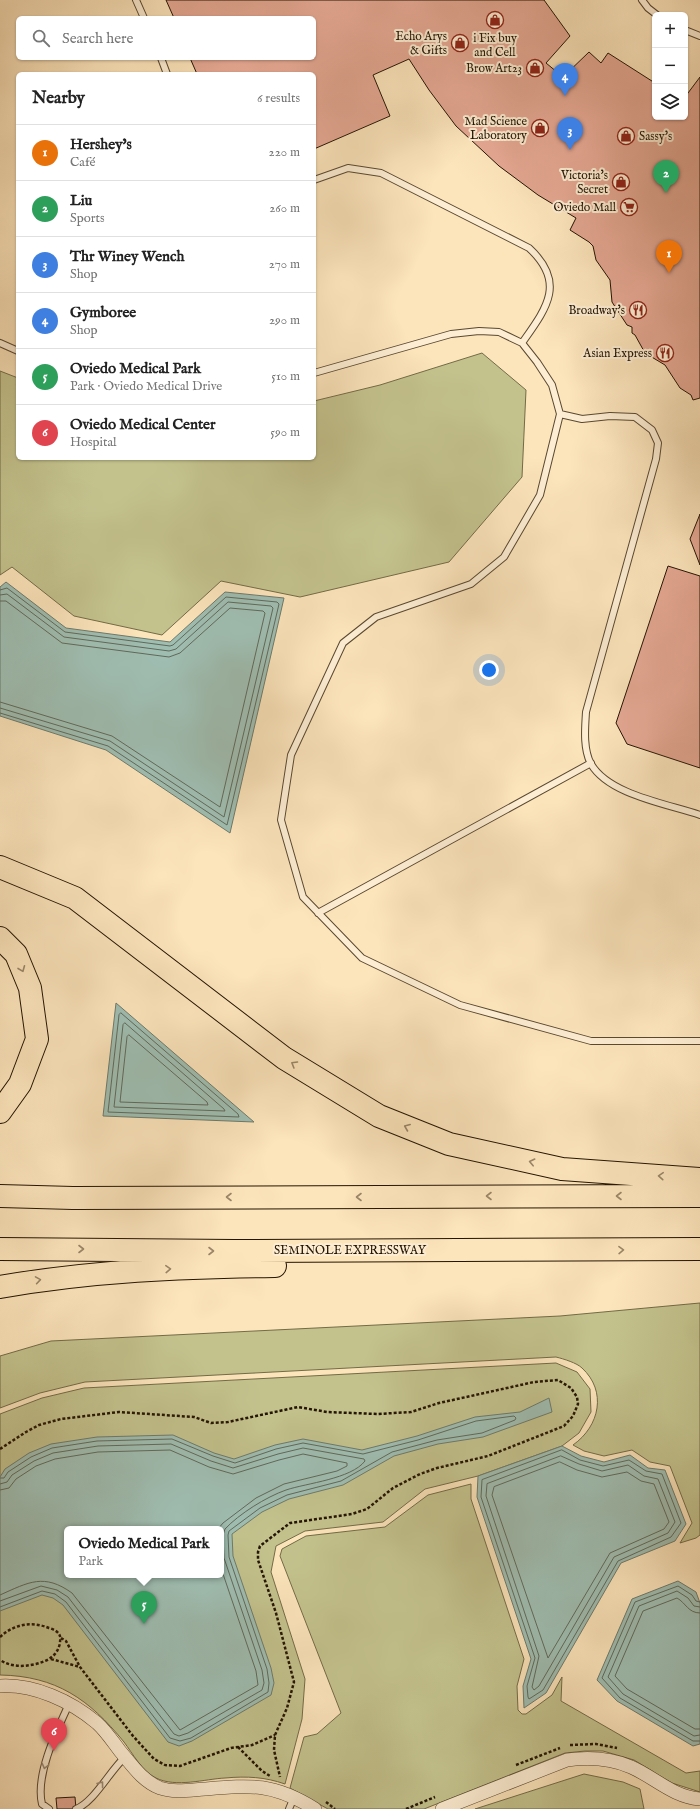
<!DOCTYPE html>
<meta charset="utf-8">
<style>
body{margin:0;font-family:"IM FELL English",serif;background:#f2f2f2;color:#222}
.controls{position:absolute;right:12px;top:12px;display:grid;overflow:hidden;border-radius:6px;box-shadow:0 1px 3px #0004}
.controls button{width:36px;height:36px;display:grid;place-items:center;padding:0;border:0;border-bottom:1px solid #e0e0e0;background:#fff;color:#222;font:20px sans-serif}
.you{position:absolute;left:489px;top:670px;width:14px;height:14px;margin:-10px;border:3px solid #fff;border-radius:50%;background:#1a73e8;box-shadow:0 0 0 6px #1a73e833}
.badge{display:grid;place-items:center;width:26px;height:26px;border-radius:50%;background:#8f2418;color:#fff;font-size:13px;font-weight:700}
.pin{position:absolute;translate:-50% -33px;filter:drop-shadow(0 1px 2px #0008)}
.pin::after{content:'';position:absolute;top:21px;width:14px;height:12px;background:inherit;clip-path:polygon(0 0,100% 0,50% 100%)}
.popup{position:absolute;left:64px;top:1526px;width:160px;height:52px;box-sizing:border-box;display:grid;place-content:center;border-radius:6px;background:#fff;filter:drop-shadow(0 1px 3px #0005);font-size:13px;white-space:nowrap;color:#767676}
.popup b{font-size:15px;color:#222}
.popup::after{content:'';position:absolute;left:50%;top:100%;margin-left:-8px;border:8px solid transparent;border-top-color:#fff}
.list{margin:0;padding:0;list-style:none}
h2{display:flex;justify-content:space-between;align-items:center;height:52px;margin:0;padding:0 16px;font-size:17px}
h2 small{font-size:13px;font-weight:400;color:#767676}
.list li{display:grid;grid-template-columns:26px 1fr auto;gap:12px;align-items:center;box-sizing:border-box;height:56px;padding:0 16px;border-top:1px solid #e0e0e0}
.list b{display:block;font-size:15px;white-space:nowrap}
.list p{margin:0;font-size:13px;white-space:nowrap;color:#767676}
.list em{font-size:13px;font-style:normal;color:#767676}
.icon{flex:none;width:22px;height:22px;fill:none;stroke:currentColor;stroke-width:2;stroke-linecap:round;stroke-linejoin:round}
.map{position:relative;flex:none;width:700px;height:1809px;overflow:hidden}
.search{position:absolute;background:#fff;box-shadow:0 1px 3px #0004;left:16px;top:16px;width:300px;height:44px;display:flex;align-items:center;gap:10px;box-sizing:border-box;padding:0 14px;border-radius:6px;color:#767676;font-size:15px}
.panel{position:absolute;background:#fff;box-shadow:0 1px 3px #0004;left:16px;top:72px;width:300px;height:388px;border-radius:6px}
.map>svg:first-child{display:block}
.green{fill:#c3c28d;stroke:#736b48;fill-rule:evenodd}
.water{fill:#9fbeb2;stroke:#6d7a6c;fill-rule:evenodd}
.lines{fill:none;stroke-linecap:round;stroke-linejoin:round}
.shore{stroke:#61695a;stroke-width:1}
.building{fill:#e4a792;stroke:#231403}
.service-casing{stroke:#594831;stroke-width:8}
.minor-casing{stroke:#594831;stroke-width:14}
.motorway-casing{stroke:#231403;stroke-width:24}
.path{stroke:#231403;stroke-width:2.5;stroke-dasharray:3 2;stroke-linecap:butt}
.service{stroke:#fdedd3;stroke-width:6}
.minor{stroke:#fdedd3;stroke-width:13}
.motorway{stroke:#fce4bb;stroke-width:22}
.oneway{stroke:#9a8668}
.oneway2{stroke:#9b8b75}
.labels{text-anchor:middle;dominant-baseline:central;stroke-width:4;stroke-linejoin:round;paint-order:stroke}
.poi-label{font-size:12px;fill:#231403;stroke:#fdedd3;text-anchor:end}
.street-label{font-size:12px;fill:#231403;stroke:#fdedd3}
</style>
<div class="map">
<svg width="700" height="1809" viewBox="0 0 700 1809">
<rect width="100%" height="100%" fill="#fce4bb"/>
<filter id="stains"><feTurbulence type="fractalNoise" baseFrequency=".005" numOctaves="4"/><feColorMatrix values="0 0 0 0 .2 0 0 0 0 .09 0 0 0 0 .02 0 0 0 .5 -.17"/></filter>
<radialGradient id="worn" r=".72"><stop offset=".6" stop-color="#630" stop-opacity="0"/><stop offset="1" stop-color="#630" stop-opacity=".3"/></radialGradient>
<path class="green" d="M482,353L526,390L522,477L449,562L300,597L221,581L162,635L74,616L12,567L0,575V371L18,378V458H314V401L380,385Z
M700,1303V1535L696,1538L680,1543L692,1523L670,1466L650,1462L632,1450L604,1456L584,1451L573,1445C600,1426 607,1391 582,1368C577,1363 564,1359 556,1357L85,1382L40,1393L0,1408V1356L51,1341L560,1316Z
M556,1363L577,1372L590,1389L591,1412L579,1433L562,1446L478,1476L425,1489L383,1522L305,1531L276,1546L271,1572L305,1679L302,1719L285,1784C265,1777 247,1776 225,1778C205,1779 176,1788 156,1778C142,1771 133,1754 124,1742C89,1699 56,1676 0,1675V1414L42,1398L84,1388ZM67,1529H221V1575H67Z
M471,1484V1499L524,1659L517,1686L518,1710L522,1714H526L552,1695L562,1677L561,1701L686,1773L700,1771V1792L672,1783L634,1760L603,1751H585L565,1753L424,1809H328L290,1788L304,1737L317,1734L341,1713L280,1556L282,1549L306,1536L385,1527L428,1495Z
M584,1774L623,1782L640,1789L644,1809H475Z"/>
<path class="water" d="M6,582L66,628L170,642L225,592L284,598L230,833L106,750L0,716V587Z
M116,1003L254,1122L103,1116Z
M549,1398L552,1412L483,1437L438,1444L394,1456L343,1485L289,1499L262,1512L232,1534L233,1556L271,1668L274,1683L271,1695L192,1741L179,1746L168,1742L63,1605L53,1598L42,1595L0,1611V1477L5,1469L29,1453L51,1444L97,1437L173,1435L214,1453L234,1459L275,1445L303,1439L362,1450L417,1436L475,1417L520,1412ZM67,1529H221V1575H67Z
M562,1446L581,1456L604,1462L630,1455L648,1468L665,1470L686,1524L675,1541L621,1563L546,1693L524,1708L523,1686L531,1659L477,1497L478,1476Z
M678,1581L696,1592L700,1603V1744L693,1746L617,1701L597,1680L632,1599Z"/>
<g class="lines">
<path class="shore" d="M0,590L7,588L65,632L170,646L173,645L226,597L277,602L279,604L227,825L108,746L0,713
M0,595L7,594L64,637L169,651L176,649L228,602L271,606L273,608L224,817L110,741L0,708
M0,601H6L62,643L169,657L180,653L230,608L263,611L265,613L220,807L112,736L0,702
M121,1013L238,1114L239,1117L108,1112L119,1015Z
M125,1023L224,1109L225,1111L114,1107L123,1025Z
M129,1035L207,1102L208,1105L120,1102L127,1037Z
M562,1450L580,1460L603,1466L629,1460L646,1471L662,1474L681,1523L671,1537L618,1561L543,1690L529,1699L528,1697L527,1686L535,1658L481,1497L482,1480Z
M561,1456L579,1464L602,1471L628,1465L644,1476L658,1479L675,1522L668,1533L614,1557L539,1686L534,1690L532,1687L539,1656L486,1496L487,1484Z
M560,1462L577,1470L602,1477L627,1472L641,1481L654,1484L669,1522L664,1529L610,1553L548,1658L492,1495L494,1487Z
M0,1478H4L8,1472L31,1457L52,1448L97,1441L172,1439L213,1456L235,1463L276,1449L303,1443L363,1454L418,1440L476,1421L514,1416L516,1418L515,1420L482,1433L437,1440L392,1452L341,1481L287,1495L260,1508L229,1531L228,1535L229,1557L267,1669L269,1683L268,1692L191,1738L180,1741L170,1738L66,1602L55,1594L42,1591L0,1607
M0,1484L7,1482L12,1475L34,1461L53,1453L98,1446L171,1444L211,1461L233,1468L278,1454L303,1448L364,1459L365,1461C351,1479 307,1483 286,1490C266,1497 239,1514 225,1529L223,1535L224,1558L262,1670L264,1683L262,1690L188,1733L179,1736L174,1734L68,1597L57,1590L41,1586L0,1601
M0,1490L9,1488L16,1479L36,1466L55,1459L98,1452L170,1450L209,1467L233,1474L279,1460L303,1454L347,1463V1466L337,1471L284,1484L256,1498L223,1523L218,1529
M0,1595C29,1582 44,1573 72,1593L180,1730L258,1685L256,1671L221,1568
M700,1602L696,1601L692,1595L678,1586L635,1602L602,1678L620,1698L693,1741H700
M700,1607L694,1606L688,1598L677,1591L639,1606L608,1677L623,1694L694,1736L700,1735
M700,1613C688,1613 686,1603 677,1598L643,1611L615,1676L627,1689L695,1729H700"/>
</g>
<path class="building" d="M166,0H544L570,36L546,63L563,77L589,52L601,63L608,53L655,83V117H685V97L700,77V398L693,400L691,395L680,388L665,365L645,353L635,335L632,333V327L627,325L612,302L610,280L596,260L593,246L589,242L570,230L576,218L538,195L499,166L456,126L429,90L409,59L373,75L390,116L314,149V74H197L190,58H314V18H174Z
M700,514V565L690,539Z
M668,566L700,576V768L627,744L616,723Z
M75,1797L76,1809H57L56,1798Z"/>
<g class="lines">
<g class="service-casing">
<path id="service" d="M136,0L144,18
M642,0L648,8L657,15
M685,30L700,36
M161,58L167,74
M314,180L348,168L381,173L529,248C567,283 546,309 522,343
M0,343L18,351
M314,373L451,334L479,331L499,332L522,343L537,362L552,385L560,414L540,495L504,557L471,584L376,617L343,643L291,755L281,820L303,897L362,958L460,1005L591,1041H700
M560,414L582,419L610,416L635,417L652,430L658,443L656,459L586,712C585,728 583,749 591,764C609,795 668,804 700,815
M318,913L591,763
M49,1809L42,1804C35,1775 57,1730 69,1704
M76,1809C94,1802 109,1772 125,1757
M289,1809L294,1797"/>
</g>
<g class="minor-casing">
<path id="minor" d="M0,1686C34,1684 71,1701 97,1723C106,1731 113,1742 120,1751C132,1765 142,1781 160,1788C174,1793 190,1790 205,1789C252,1785 273,1783 315,1809
M442,1809L567,1760C589,1757 610,1758 631,1767C654,1777 673,1797 700,1799"/>
</g>
<g class="motorway-casing">
<path id="motorway" d="M0,867L75,898L284,1058L379,1116L449,1144L562,1169L700,1179
M0,938L16,954L30,988L37,1039L20,1084L0,1112
M0,1196L73,1198L700,1196
M0,1249L234,1251L700,1249
M0,1287C91,1271 183,1267 275,1266"/>
</g>
<path class="path" d="M0,1449L26,1432L39,1425L61,1419L119,1412L194,1417L211,1423L228,1422L298,1407L327,1412L378,1414L411,1412L439,1403L507,1388L534,1382L558,1380L571,1388L577,1397L578,1404L573,1416L564,1426L488,1456L437,1468L420,1474L393,1488L367,1509L352,1514L290,1523L260,1546L258,1552V1560L276,1613L294,1682L287,1708L275,1735L274,1750L280,1777
M0,1637C14,1624 32,1621 49,1628C53,1629 57,1631 59,1634C61,1637 60,1640 60,1643C57,1657 47,1661 36,1664C23,1667 11,1667 0,1660
M61,1638L66,1641L80,1667L133,1736L154,1759L165,1765L180,1766L231,1748L252,1745L275,1735
M51,1659L80,1667
M570,1745L596,1744L617,1748
M238,1747L262,1771L270,1776
M516,1765L560,1748
M326,1802L335,1809
M406,1809L435,1797"/>
<use href="#service" class="service"/>
<use href="#minor" class="minor"/>
<use href="#motorway" class="motorway"/>
</g>
<defs><path id="oneway-chevron" d="M-2-3.5L2.5 0L-2 3.5" fill="none" stroke-width="1.6" stroke-linecap="round" stroke-linejoin="round"/></defs>
<g class="oneway">
<use href="#oneway-chevron" transform="translate(22 969) rotate(68)"/>
<use href="#oneway-chevron" transform="translate(294 1064) rotate(-149)"/>
<use href="#oneway-chevron" transform="translate(407 1127) rotate(-158)"/>
<use href="#oneway-chevron" transform="translate(532 1162) rotate(-167)"/>
<use href="#oneway-chevron" transform="translate(661 1176) rotate(-176)"/>
<use href="#oneway-chevron" transform="translate(489 1196) rotate(180)"/>
<use href="#oneway-chevron" transform="translate(619 1196) rotate(180)"/>
<use href="#oneway-chevron" transform="translate(229 1197) rotate(180)"/>
<use href="#oneway-chevron" transform="translate(359 1197) rotate(180)"/>
<use href="#oneway-chevron" transform="translate(81 1249)"/>
<use href="#oneway-chevron" transform="translate(621 1250) rotate(-1)"/>
<use href="#oneway-chevron" transform="translate(211 1251)"/>
<use href="#oneway-chevron" transform="translate(168 1269) rotate(-3)"/>
<use href="#oneway-chevron" transform="translate(38 1280) rotate(-9)"/>
</g>
<g class="oneway2">
<use href="#oneway-chevron" transform="translate(45 1766) rotate(104)"/>
<use href="#oneway-chevron" transform="translate(101 1784) rotate(-53)"/>
</g>
<defs>
<g id="shop-ring" transform="scale(0.9)"><circle r="9.5" fill="#fdedd3" stroke="#8f2418" stroke-width="1.5"/><path d="M-5-2.5h2.3a2.7 3.5 0 0 1 5.4 0H5L5.5 6h-11ZM-1.5-2.5h3a1.5 2.3 0 0 0-3 0Z" fill="#8f2418"/></g>
<g id="supermarket-ring" transform="scale(0.9)"><circle r="9.5" fill="#fdedd3" stroke="#8f2418" stroke-width="1.5"/><path d="M-6-5.5h2.5l.6 2H6L4.5 2H-2.5L-4.4-4H-6ZM-1.5 3.2a1.3 1.3 0 1 0 .1 0ZM3 3.2a1.3 1.3 0 1 0 .1 0Z" fill="#8f2418"/></g>
<g id="restaurant-ring" transform="scale(0.9)"><circle r="9.5" fill="#fdedd3" stroke="#8f2418" stroke-width="1.5"/><path d="M-5-6h1v4h1v-4h1v4h1v-4h1v5L-1.5 .5V6h-2V.5L-5-1ZM5-6V6H3V1.5H1.5Q1.5-4 5-6Z" fill="#8f2418"/></g>
</defs>
<g fill-rule="evenodd">
<use href="#shop-ring" x="495" y="20"/>
<use href="#shop-ring" x="460" y="43"/>
<use href="#shop-ring" x="535" y="68"/>
<use href="#shop-ring" x="540" y="128"/>
<use href="#shop-ring" x="626" y="136"/>
<use href="#shop-ring" x="621" y="182"/>
<use href="#supermarket-ring" x="629" y="207"/>
<use href="#restaurant-ring" x="638" y="310"/>
<use href="#restaurant-ring" x="665" y="353"/>
</g>
<g class="labels">
<g class="poi-label">
<text x="447" y="36">Echo Arys<tspan x="447" dy="14">&amp; Gifts</tspan></text>
<text x="495" y="38" text-anchor="middle">i Fix buy<tspan x="495" dy="14">and Cell</tspan></text>
<text x="522" y="68">Brow Art23</text>
<text x="527" y="121">Mad Science<tspan x="527" dy="14">Laboratory</tspan></text>
<text x="639" y="136" text-anchor="start">Sassy's</text>
<text x="608" y="175">Victoria's<tspan x="608" dy="14">Secret</tspan></text>
<text x="616" y="207">Oviedo Mall</text>
<text x="625" y="310">Broadway's</text>
<text x="652" y="353">Asian Express</text>
</g>
<g class="street-label">
<text x="350" y="1250">SEMINOLE EXPRESSWAY</text>
</g>
</g>
<rect width="100%" height="100%" filter="url(#stains)"/>
<rect width="100%" height="100%" fill="url(#worn)"/>
</svg>
<div class="controls">
<button>+</button>
<button>−</button>
<button><svg class="icon" aria-label="layers" viewBox="0 0 24 24"><path d="M12 4l9 5-9 5-9-5zM3 14l9 5 9-5"/></svg></button>
</div>
<div class="you"></div>
<div class="pin badge" style="left:669px;top:273px;background:#e8710a">1</div>
<div class="pin badge" style="left:666px;top:193px;background:#2e9e5b">2</div>
<div class="pin badge" style="left:570px;top:150px;background:#3f7fe0">3</div>
<div class="pin badge" style="left:565px;top:96px;background:#3f7fe0">4</div>
<div class="pin badge" style="left:144px;top:1624px;background:#2e9e5b">5</div>
<div class="popup"><b>Oviedo Medical Park</b>Park</div>
<div class="pin badge" style="left:54px;top:1751px;background:#e0444e">6</div>
<div class="search"><svg class="icon" aria-label="search" viewBox="0 0 24 24"><circle cx="10" cy="10" r="6"/><path d="M15 15l6 6"/></svg>Search here</div>
<section class="panel">
<h2>Nearby<small>6 results</small></h2>
<ul class="list">
<li><span class="badge" style="background:#e8710a">1</span><div><b>Hershey's</b><p>Café</p></div><em>220 m</em></li>
<li><span class="badge" style="background:#2e9e5b">2</span><div><b>Liu</b><p>Sports</p></div><em>260 m</em></li>
<li><span class="badge" style="background:#3f7fe0">3</span><div><b>Thr Winey Wench</b><p>Shop</p></div><em>270 m</em></li>
<li><span class="badge" style="background:#3f7fe0">4</span><div><b>Gymboree</b><p>Shop</p></div><em>290 m</em></li>
<li><span class="badge" style="background:#2e9e5b">5</span><div><b>Oviedo Medical Park</b><p>Park · Oviedo Medical Drive</p></div><em>510 m</em></li>
<li><span class="badge" style="background:#e0444e">6</span><div><b>Oviedo Medical Center</b><p>Hospital</p></div><em>590 m</em></li>
</ul>
</section>
</div>
